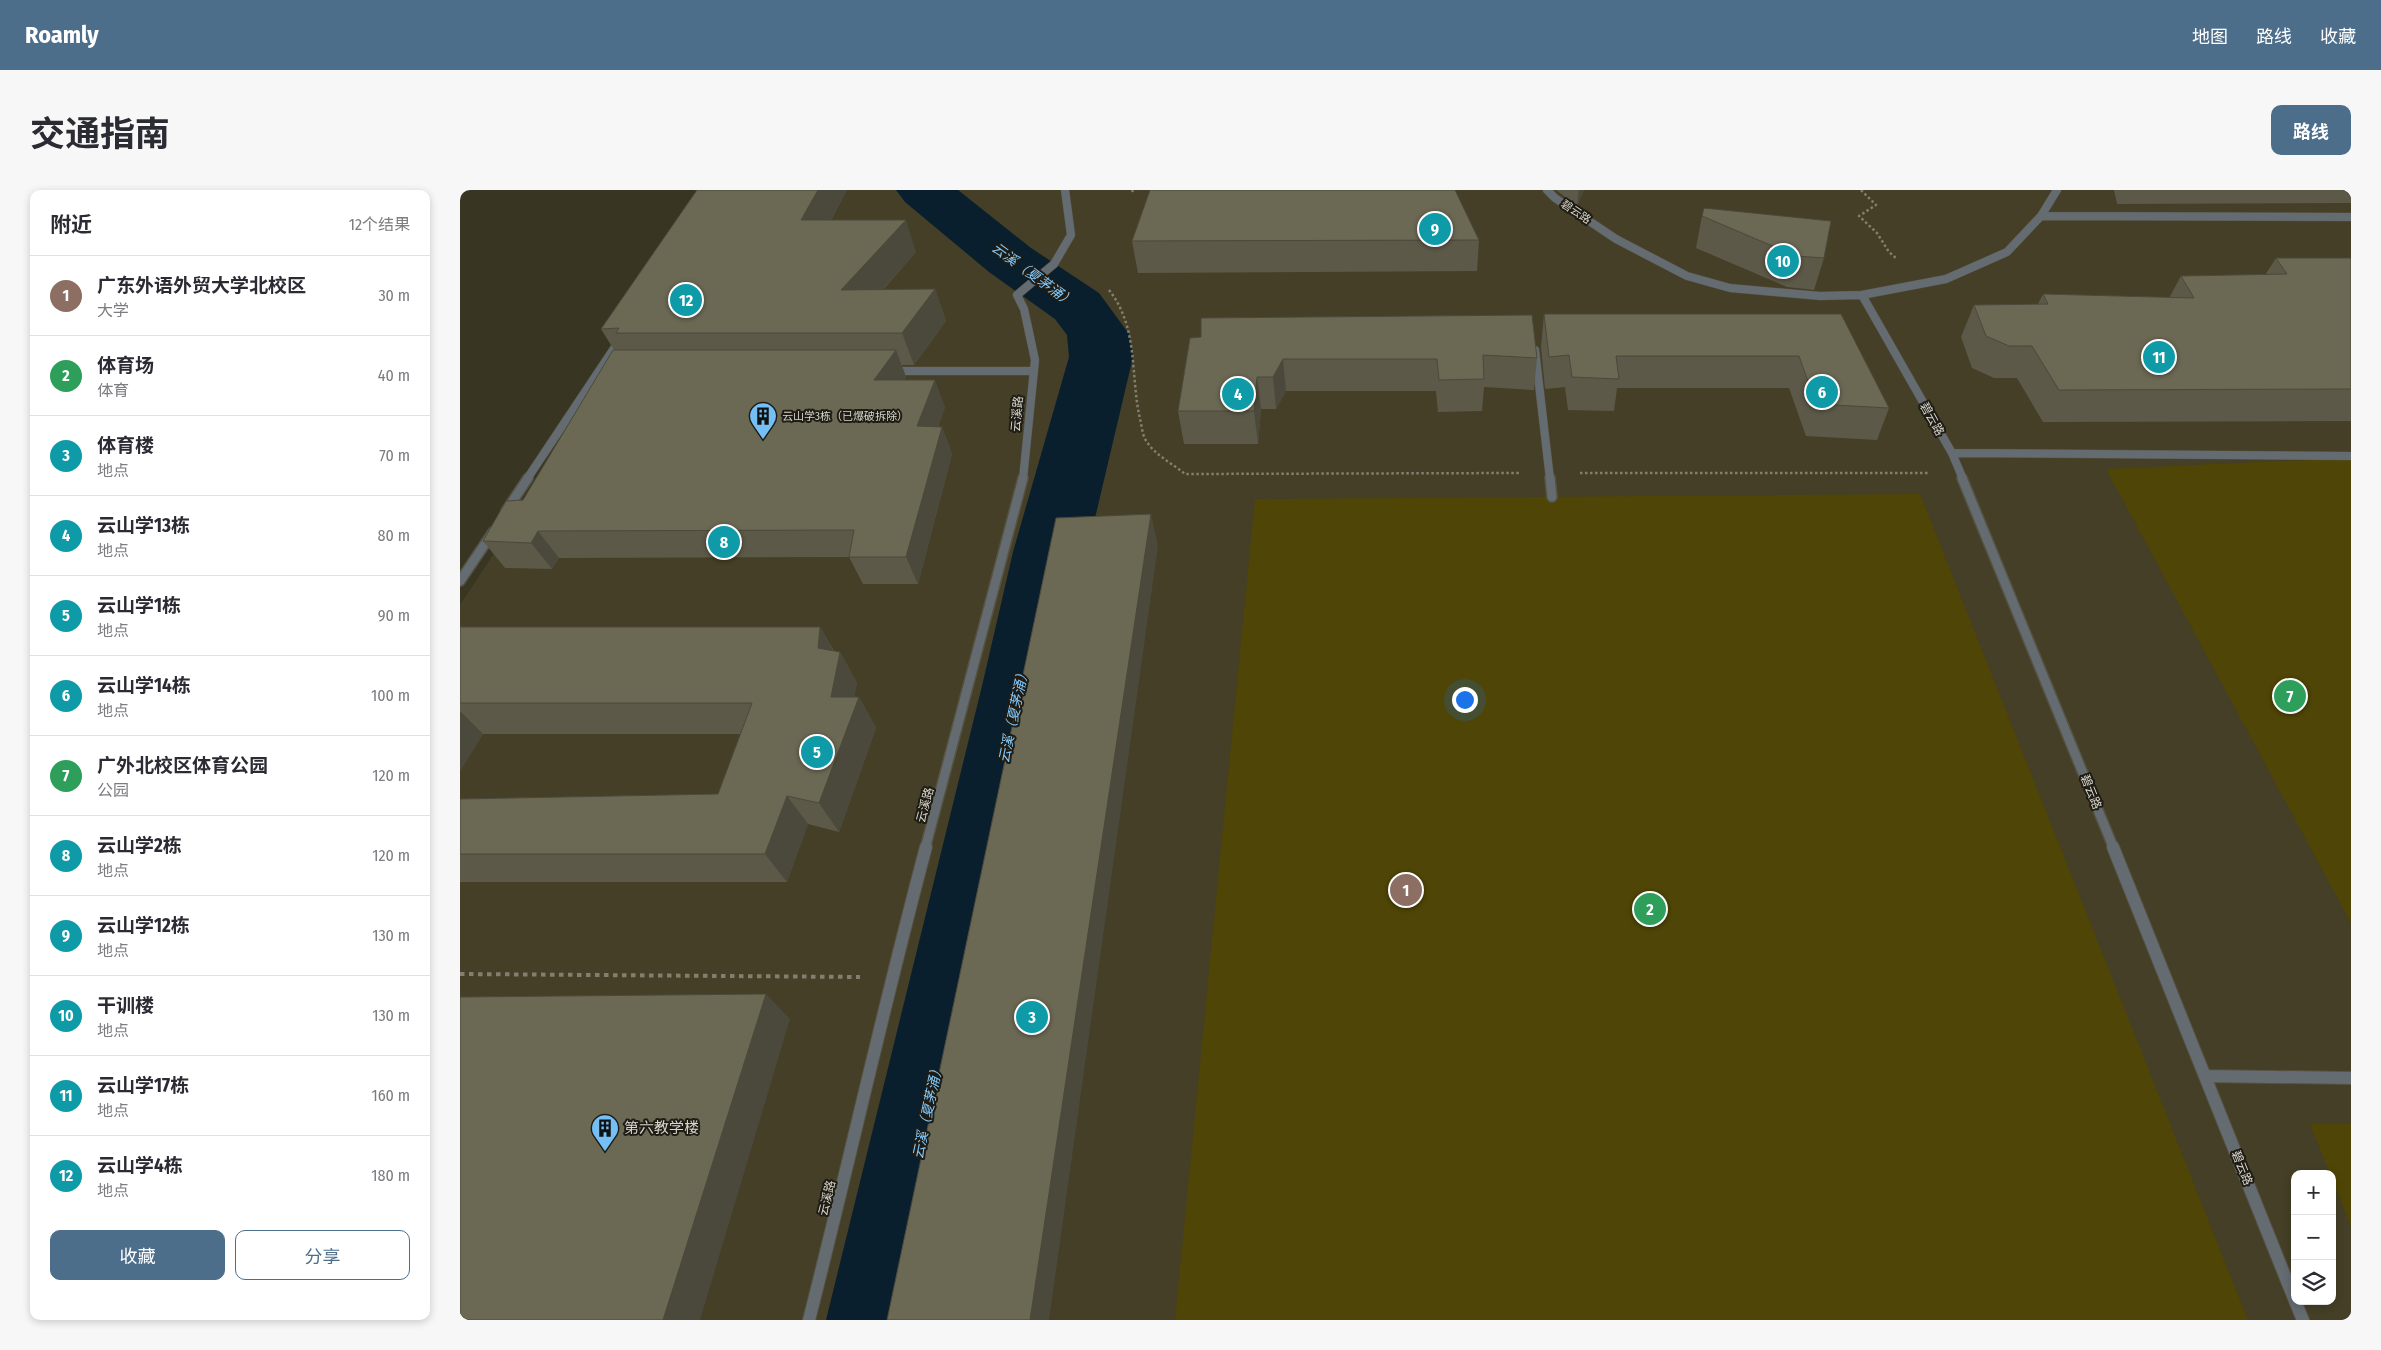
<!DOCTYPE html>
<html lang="zh">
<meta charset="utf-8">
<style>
body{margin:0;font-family:"Fira Sans Condensed","Noto Sans SC",sans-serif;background:#f7f7f7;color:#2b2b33}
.controls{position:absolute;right:15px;bottom:15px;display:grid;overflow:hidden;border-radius:10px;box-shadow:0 2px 8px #0003}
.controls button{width:45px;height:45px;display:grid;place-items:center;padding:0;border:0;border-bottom:1px solid #e1e1e2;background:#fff;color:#2b2b33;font:25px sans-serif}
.you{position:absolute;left:1004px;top:509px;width:18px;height:18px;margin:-12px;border:4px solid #fff;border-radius:50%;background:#1a73e8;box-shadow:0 0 0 8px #1a73e833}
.badge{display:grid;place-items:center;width:32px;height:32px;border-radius:50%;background:#4c6e8b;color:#fff;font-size:16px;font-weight:700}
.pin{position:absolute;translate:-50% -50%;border:2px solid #fff;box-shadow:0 1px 5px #0006}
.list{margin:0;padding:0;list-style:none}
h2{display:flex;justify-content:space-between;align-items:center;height:65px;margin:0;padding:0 20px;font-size:21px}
h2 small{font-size:16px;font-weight:400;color:#7c7c81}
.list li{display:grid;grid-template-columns:32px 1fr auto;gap:15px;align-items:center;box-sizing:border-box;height:80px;padding:0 20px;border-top:1px solid #e1e1e2}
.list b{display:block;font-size:19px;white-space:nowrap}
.list p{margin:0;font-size:16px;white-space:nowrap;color:#7c7c81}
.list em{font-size:16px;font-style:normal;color:#7c7c81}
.actions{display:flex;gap:10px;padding:15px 20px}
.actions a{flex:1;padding:11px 0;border:1px solid #4c6e8b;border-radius:10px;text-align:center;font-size:18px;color:#4c6e8b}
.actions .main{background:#4c6e8b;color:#fff}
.icon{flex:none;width:28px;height:28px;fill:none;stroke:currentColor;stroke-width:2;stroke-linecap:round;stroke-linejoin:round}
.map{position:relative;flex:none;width:1891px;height:1130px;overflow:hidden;border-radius:10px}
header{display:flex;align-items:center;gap:30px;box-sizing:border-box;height:70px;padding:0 25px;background:#4c6e8b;color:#fff}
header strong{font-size:24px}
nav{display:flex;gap:28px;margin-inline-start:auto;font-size:18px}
.intro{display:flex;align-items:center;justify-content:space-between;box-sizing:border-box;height:120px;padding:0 30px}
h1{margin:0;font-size:35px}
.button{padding:12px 22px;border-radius:10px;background:#4c6e8b;color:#fff;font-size:18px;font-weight:700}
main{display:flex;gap:30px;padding:0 30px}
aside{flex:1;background:#fff;border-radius:10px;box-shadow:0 2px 8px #0003}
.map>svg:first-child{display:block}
.built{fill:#443f26;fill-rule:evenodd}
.green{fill:#4f4506}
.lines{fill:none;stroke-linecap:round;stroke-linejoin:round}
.river{fill:#091f2d;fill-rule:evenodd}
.service-far2-casing{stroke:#555241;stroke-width:9}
.service-far1-casing{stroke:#555241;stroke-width:12}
.service-casing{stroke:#555241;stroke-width:14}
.path-far1{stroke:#827f71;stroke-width:2.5;stroke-dasharray:2.5 2.5;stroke-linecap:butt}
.path{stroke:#827f71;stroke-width:4;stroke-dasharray:4.5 4.5;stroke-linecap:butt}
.service-far2{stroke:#646c72;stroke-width:8}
.service-far1{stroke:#646c72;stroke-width:9}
.service{stroke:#646c72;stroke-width:12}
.wall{fill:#5c5948}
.shaded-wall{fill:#4b493b}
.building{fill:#6b6854;stroke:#4b493b}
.labels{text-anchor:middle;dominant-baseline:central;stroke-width:4;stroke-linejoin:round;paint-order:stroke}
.far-street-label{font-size:11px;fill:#d9d7cc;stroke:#1e1c14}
.far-poi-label{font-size:11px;fill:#d9d7cc;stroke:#1e1c14;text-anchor:start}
.street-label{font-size:12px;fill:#d9d7cc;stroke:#1e1c14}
.water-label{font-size:14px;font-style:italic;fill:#82c9fd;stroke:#1e1c14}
.near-poi-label{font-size:15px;fill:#d9d7cc;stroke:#1e1c14;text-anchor:start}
</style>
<header>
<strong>Roamly</strong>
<nav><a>地图</a><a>路线</a><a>收藏</a></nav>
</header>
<div class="intro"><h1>交通指南</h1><a class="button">路线</a></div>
<main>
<aside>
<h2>附近<small>12个结果</small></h2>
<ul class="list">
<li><span class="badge" style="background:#8d6e63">1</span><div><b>广东外语外贸大学北校区</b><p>大学</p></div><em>30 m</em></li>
<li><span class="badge" style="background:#2e9e5b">2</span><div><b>体育场</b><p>体育</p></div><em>40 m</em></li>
<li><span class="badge" style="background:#0f9aa8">3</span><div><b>体育楼</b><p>地点</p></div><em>70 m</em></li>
<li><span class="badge" style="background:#0f9aa8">4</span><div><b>云山学13栋</b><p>地点</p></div><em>80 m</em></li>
<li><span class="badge" style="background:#0f9aa8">5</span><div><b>云山学1栋</b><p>地点</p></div><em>90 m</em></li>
<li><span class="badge" style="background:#0f9aa8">6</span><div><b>云山学14栋</b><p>地点</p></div><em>100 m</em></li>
<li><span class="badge" style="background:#2e9e5b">7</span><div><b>广外北校区体育公园</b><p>公园</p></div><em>120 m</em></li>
<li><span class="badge" style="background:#0f9aa8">8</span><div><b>云山学2栋</b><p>地点</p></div><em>120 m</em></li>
<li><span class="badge" style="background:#0f9aa8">9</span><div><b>云山学12栋</b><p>地点</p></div><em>130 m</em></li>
<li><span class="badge" style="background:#0f9aa8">10</span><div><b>干训楼</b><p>地点</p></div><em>130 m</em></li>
<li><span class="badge" style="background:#0f9aa8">11</span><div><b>云山学17栋</b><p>地点</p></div><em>160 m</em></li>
<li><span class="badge" style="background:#0f9aa8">12</span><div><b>云山学4栋</b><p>地点</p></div><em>180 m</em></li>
</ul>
<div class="actions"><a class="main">收藏</a><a>分享</a></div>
</aside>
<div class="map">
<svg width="1891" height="1130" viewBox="0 0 1891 1130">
<rect width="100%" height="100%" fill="#383523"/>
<path class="built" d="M273,0H1891V1130H0V415ZM1835,984H1872V1111H1835Z"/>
<path class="green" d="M1891,268V733L1646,279Z
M1460,304L1788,1130H715L795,309Z
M1850,934H1891V1036L1872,990V984H1870Z"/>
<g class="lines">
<path class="river" d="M436,0H498L571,58L639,103L669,144L673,167L627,362L604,496L480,1130H366L522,496L553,362L609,167L607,145L595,129L529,82L445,12Z"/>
<g class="service-far2-casing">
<path id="service-far2" d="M1087,0L1095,8L1156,49L1227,86L1270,98L1360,106L1402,105L1486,89L1547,62L1581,26L1597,0
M1581,26L1891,27
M1402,105L1492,263L1503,289
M1075,160L1090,289
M432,181H574
M1492,263L1891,266
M67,289L161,148
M563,289L575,170L564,119L557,105L594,74L611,45L605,0"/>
</g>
<g class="service-far1-casing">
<path id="service-far1" d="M1090,288L1092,307
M1502,288L1654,659
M46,321L68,288
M0,391L33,342
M465,659L563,288"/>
</g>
<g class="service-casing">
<path id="service" d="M1653,657L1835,1111
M1745,886L1891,888
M1835,1111L1843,1130
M349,1130C389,973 424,814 466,657"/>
</g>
<path class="path-far1" d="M1401,0L1416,15L1399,26L1417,43L1429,62L1437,69
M672,2L673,0
M649,100C679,138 670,185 680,229C682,236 682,246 687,252C695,265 713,274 725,284L1059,283
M1120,283H1469"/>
<path class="path" d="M0,784L400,787"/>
<use href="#service-far2" class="service-far2"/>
<use href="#service-far1" class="service-far1"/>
<use href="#service" class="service"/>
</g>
<path class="wall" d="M237,0H387L371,30L456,62L423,100L475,99L486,131L454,175H442L446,187L444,190L485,217L478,237H482L492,264L458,394H403L389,367L99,368L92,379L45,378L23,351L63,310L154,160L141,139Z
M1096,0H1124L1117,16Z
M1654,0H1891V13L1657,14Z
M1242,26L1364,68L1354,100L1327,97L1236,58Z
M1019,50L1017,81L678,83L672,51Z
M1816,68H1891V231L1583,232L1557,188H1534L1512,178L1501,147L1514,115L1578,114L1583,104L1709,108L1721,86L1805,85Z
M1084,124H1381L1429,218L1417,250L1346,246L1329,198H1157L1154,221L1108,220L1105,197L1085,199L1081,157Z
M730,148L1077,168L1074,200L1024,197L1022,221L978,222L976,201H826L816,219H801L798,254H724L718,221Z
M0,437H360L374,461L380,462L397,493L394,507H399L416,538L379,642L348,634L327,692H0V609L258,604L281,544H23L0,581Z"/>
<path class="shaded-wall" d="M358,0H387L354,61L341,30Z
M1119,0H1124L1117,16Z
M446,30L456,62L394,132L381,100Z
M475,99L486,131L454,175L442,143Z
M436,160L446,187L425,217L414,190Z
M823,169L826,201L816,219L813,187Z
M797,187L801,219L798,254L794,221Z
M475,190L485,217L468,263L457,236Z
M482,237L492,264L458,394L446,367Z
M691,324L698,356L589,1130H570Z
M78,341L99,368L92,379L71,353Z
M360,437L377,468L380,462L397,493L391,528L399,507L416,538L379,642L359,613L371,507L358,458Z
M0,521L23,544L0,581Z
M327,606L348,634L327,692L305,664Z
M306,804L330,829L240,1130H203Z"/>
<path class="building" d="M237,0H358L341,30H446L381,100L475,99L442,143H156L159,138L141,139Z
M690,0H995L1019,50L672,51Z
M1244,18L1371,31L1364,68L1336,66L1242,26Z
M1816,68H1891V199L1599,200L1572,156H1549L1526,146L1514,115L1588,114L1583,104L1734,108L1721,86L1827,84Z
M1084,124H1381L1429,218L1356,214L1339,166H1156L1159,189L1112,187L1109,165L1089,167Z
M1072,125L1077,168L1023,165L1024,189L979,190L977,169H823L813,187H797L794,221H718L730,148L741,147V128Z
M153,160H436L414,190H475L457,236L482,237L446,367H389L394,340L78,341L71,353L23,351L46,311L63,310Z
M691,324L570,1130H427L596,328Z
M0,437H360L358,458L380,462L371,507H399L359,613L327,606L305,664H0V609L258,604L292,513H0Z
M306,804L203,1130H0V807Z"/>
<defs>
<g id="building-pin" transform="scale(1.4375)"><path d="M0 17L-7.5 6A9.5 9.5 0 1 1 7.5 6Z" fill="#74c0f6" stroke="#1e1c14"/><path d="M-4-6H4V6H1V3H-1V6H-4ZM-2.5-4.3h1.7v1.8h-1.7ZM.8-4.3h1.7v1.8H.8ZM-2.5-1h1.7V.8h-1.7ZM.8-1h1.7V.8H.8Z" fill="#111"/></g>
</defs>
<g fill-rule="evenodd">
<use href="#building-pin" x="303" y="226"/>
<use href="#building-pin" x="145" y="938"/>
</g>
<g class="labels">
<g class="far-street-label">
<text transform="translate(1116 22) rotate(34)">碧云路</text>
</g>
<g class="far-poi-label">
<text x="322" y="226">云山学3栋（已爆破拆除）</text>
</g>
<g class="street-label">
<text transform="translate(557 224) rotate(-85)">云溪路</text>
<text transform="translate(1472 229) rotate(61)">碧云路</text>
<text transform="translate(1631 602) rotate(68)">碧云路</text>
<text transform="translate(465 615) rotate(-75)">云溪路</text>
<text transform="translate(1782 978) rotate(68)">碧云路</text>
<text transform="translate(367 1008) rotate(-76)">云溪路</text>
</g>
<g class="water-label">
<text transform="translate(573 85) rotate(36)">云溪（夏茅涌）</text>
<text transform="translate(554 525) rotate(-78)">云溪（夏茅涌）</text>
<text transform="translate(468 921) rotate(-78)">云溪（夏茅涌）</text>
</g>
<g class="near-poi-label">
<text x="164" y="938">第六教学楼</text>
</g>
</g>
</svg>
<div class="controls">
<button>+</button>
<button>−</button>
<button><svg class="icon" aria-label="layers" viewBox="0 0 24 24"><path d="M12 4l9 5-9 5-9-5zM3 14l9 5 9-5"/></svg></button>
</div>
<div class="you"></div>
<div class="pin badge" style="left:946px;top:700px;background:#8d6e63">1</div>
<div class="pin badge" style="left:1190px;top:719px;background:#2e9e5b">2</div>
<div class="pin badge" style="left:572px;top:827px;background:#0f9aa8">3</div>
<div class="pin badge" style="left:778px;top:204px;background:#0f9aa8">4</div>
<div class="pin badge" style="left:357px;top:562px;background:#0f9aa8">5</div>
<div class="pin badge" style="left:1362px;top:202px;background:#0f9aa8">6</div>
<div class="pin badge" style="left:1830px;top:506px;background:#2e9e5b">7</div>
<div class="pin badge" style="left:264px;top:352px;background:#0f9aa8">8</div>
<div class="pin badge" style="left:975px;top:39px;background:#0f9aa8">9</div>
<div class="pin badge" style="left:1323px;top:71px;background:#0f9aa8">10</div>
<div class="pin badge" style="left:1699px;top:167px;background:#0f9aa8">11</div>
<div class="pin badge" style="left:226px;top:110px;background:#0f9aa8">12</div>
</div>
</main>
